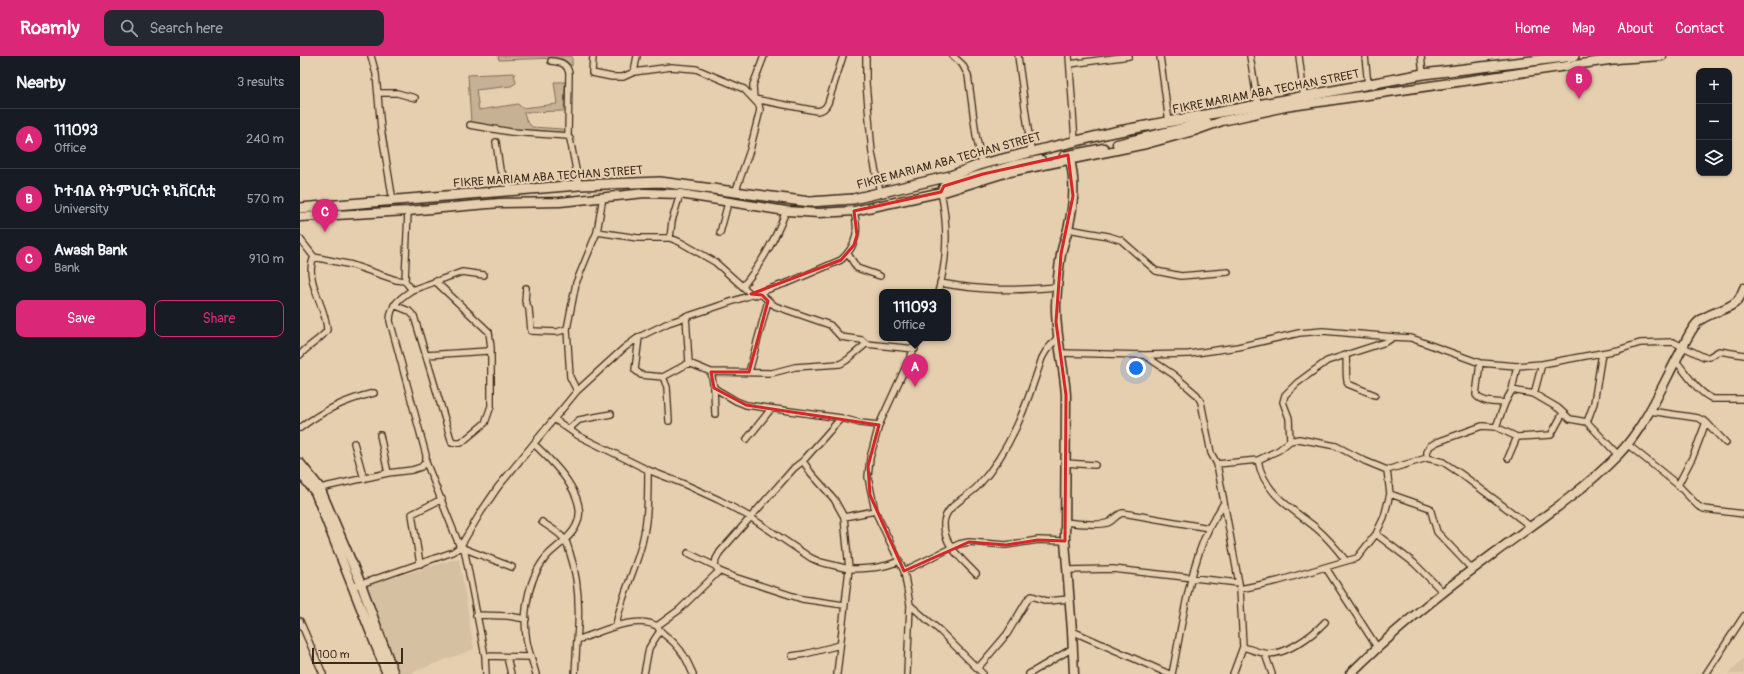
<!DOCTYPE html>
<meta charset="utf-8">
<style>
body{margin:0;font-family:Pangolin,"Noto Sans Ethiopic",sans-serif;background:#242831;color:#f1f3f6}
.controls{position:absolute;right:12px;top:12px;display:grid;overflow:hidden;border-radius:8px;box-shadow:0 1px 3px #0004}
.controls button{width:36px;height:36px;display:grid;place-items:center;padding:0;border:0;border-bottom:1px solid #363941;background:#171b24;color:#f1f3f6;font:20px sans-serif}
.scale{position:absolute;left:12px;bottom:10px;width:91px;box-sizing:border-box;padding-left:4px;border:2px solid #3b2a1e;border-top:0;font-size:11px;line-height:14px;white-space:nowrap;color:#3b2a1e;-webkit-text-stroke:3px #e6cfaf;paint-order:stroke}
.you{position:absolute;left:836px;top:312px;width:14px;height:14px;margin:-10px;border:3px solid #fff;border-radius:50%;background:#1a73e8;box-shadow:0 0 0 6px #1a73e833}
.badge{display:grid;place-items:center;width:26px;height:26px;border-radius:50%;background:#db2777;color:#fff;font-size:13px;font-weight:700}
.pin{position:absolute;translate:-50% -33px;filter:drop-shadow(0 1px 2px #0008)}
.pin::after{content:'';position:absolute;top:21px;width:14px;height:12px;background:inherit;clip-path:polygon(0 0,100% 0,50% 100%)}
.popup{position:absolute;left:579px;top:233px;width:72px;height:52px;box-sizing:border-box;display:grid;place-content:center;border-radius:8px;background:#171b24;filter:drop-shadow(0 1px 3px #0005);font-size:13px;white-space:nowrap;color:#9ea1a6}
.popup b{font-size:15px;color:#f1f3f6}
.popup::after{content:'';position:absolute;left:50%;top:100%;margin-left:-8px;border:8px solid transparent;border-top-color:#171b24}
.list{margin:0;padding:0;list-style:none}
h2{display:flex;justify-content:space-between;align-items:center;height:52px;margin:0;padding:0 16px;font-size:17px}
h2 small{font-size:13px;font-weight:400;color:#9ea1a6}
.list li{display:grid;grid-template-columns:26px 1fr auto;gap:12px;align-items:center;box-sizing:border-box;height:60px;padding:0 16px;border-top:1px solid #363941}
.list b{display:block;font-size:15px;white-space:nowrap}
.list p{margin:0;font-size:13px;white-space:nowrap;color:#9ea1a6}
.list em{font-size:13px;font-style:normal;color:#9ea1a6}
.actions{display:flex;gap:8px;padding:12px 16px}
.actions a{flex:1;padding:9px 0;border:1px solid #db2777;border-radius:8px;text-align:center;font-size:14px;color:#db2777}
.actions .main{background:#db2777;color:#fff}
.icon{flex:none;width:22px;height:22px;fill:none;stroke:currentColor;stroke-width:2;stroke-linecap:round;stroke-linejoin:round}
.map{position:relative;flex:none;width:1444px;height:618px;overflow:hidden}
header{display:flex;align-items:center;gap:24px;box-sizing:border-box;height:56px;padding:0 20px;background:#db2777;color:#fff}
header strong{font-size:19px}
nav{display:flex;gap:22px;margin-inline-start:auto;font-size:14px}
.search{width:280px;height:36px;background:#242831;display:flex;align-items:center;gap:10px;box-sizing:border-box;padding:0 14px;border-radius:8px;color:#9ea1a6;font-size:15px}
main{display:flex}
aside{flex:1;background:#171b24}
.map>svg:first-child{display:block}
.built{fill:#d6c0a2}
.green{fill:#c7b195;stroke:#816e5a}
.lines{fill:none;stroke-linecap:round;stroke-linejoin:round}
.street-casing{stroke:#3b2a1e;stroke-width:8}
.secondary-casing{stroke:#3b2a1e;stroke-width:11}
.primary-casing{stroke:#3b2a1e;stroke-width:12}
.street{stroke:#e6cfaf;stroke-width:5.5}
.secondary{stroke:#e6cfaf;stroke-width:8}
.primary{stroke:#e6cfaf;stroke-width:9}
.marked{fill:none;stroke:#d62828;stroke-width:3;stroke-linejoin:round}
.labels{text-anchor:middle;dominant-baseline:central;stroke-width:4;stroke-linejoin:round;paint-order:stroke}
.street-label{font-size:12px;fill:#3b2a1e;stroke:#e6cfaf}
</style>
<header>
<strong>Roamly</strong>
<div class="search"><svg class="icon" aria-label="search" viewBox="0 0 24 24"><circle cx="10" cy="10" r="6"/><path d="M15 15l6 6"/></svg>Search here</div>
<nav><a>Home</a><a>Map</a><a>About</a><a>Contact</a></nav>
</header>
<main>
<aside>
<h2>Nearby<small>3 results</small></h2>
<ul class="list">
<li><span class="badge">A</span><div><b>111093</b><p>Office</p></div><em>240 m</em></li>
<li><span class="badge">B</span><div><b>ኮተብል የትምህርት ዩኒቨርሲቲ</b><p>University</p></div><em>570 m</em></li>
<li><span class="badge">C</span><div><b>Awash Bank</b><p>Bank</p></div><em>910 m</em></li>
</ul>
<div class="actions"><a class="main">Save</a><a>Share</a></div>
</aside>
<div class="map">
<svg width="1444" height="618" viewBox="0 0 1444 618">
<rect width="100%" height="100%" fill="#e6cfaf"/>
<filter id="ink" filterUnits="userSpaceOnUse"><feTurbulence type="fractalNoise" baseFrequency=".025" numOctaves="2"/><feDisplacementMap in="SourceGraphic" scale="8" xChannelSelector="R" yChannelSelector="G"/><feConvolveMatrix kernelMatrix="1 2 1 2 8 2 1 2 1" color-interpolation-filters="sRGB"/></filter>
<g filter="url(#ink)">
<path class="built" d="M159,502L174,593L113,616V618H99L65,532L72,528Z
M1444,602V618H1428Z"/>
<path class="green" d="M198,0H272V10L263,3L256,2L199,4Z
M214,17L216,27L211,30L176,34L179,54L218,48L222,52L257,48L254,26H265L264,55L224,56L226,64L232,71L262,73L261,76L213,74L171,66L168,19Z"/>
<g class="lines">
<g class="street-casing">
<path id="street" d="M71,0L76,18L81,73L93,145
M293,0L292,17L312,21H323L334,16L371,11L396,13L444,33L459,49L460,54L450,94L435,137
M566,0V27L572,97L580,136
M653,0L662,8L668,19L676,79L682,108
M718,0L731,95
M769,0L775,85
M860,0L869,66
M950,0L958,49
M999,0L1004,40
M1065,0L1068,29
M1121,0L1123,18
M251,5C260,6 267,7 269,17L268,80
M770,8L829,0
M334,16L337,0
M79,37H97L115,42
M454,43L517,55C523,54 525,53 528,47L543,0
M454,43L453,29L464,0
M170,69L211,76L268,80L270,83L279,129
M196,86L200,114L207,123L210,135
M768,173L808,180L821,184L856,215L881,220L928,216
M297,176L303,141
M420,177L428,147
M370,182L372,165L380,138
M0,183L14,201
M548,198L557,212L580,220
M640,227C684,235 714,235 757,231
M443,230C461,208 476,182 486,155
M226,232L225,245L229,253L231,275L257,276L267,273
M112,234L162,216L184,219
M638,236C648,203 648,169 641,136
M94,249L109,255L114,260L152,387H161L185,367L191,350V292
M386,260L389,307L411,316L472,317L495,311L540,308L547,304L566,288
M339,281L335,314L341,319L363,321L389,307
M761,297L844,299L874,319L897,339L901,346L911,397L917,408L958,404C963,436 992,453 1015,471C1027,481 1037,493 1046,505L1057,502L1076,478
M0,299C6,291 24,281 27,274C27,252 3,223 14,201L52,209L96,224L105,225
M126,299L188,295L191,292L189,276L135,225
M845,299L889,298L938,291L999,277L1023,275L1094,281
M1046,300C1047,308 1045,322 1048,328L1075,339
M1376,305C1387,318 1397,336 1413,343H1444
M1180,307L1176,339C1182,347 1196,346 1205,347L1196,371
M1217,310L1212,334L1234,338L1258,352L1270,363L1287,366L1318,399
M411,316L414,332L436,345L446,349L541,362
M449,316L468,245
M363,321L367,331L369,365
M414,332L415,358
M277,335L270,321L267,273L276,227L297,176L338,182H370L380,186L415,206L451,238L462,239L475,250L530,269L541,281L562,284L566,288L615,293
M1234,338L1242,308
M1205,347L1212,334
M1350,355L1398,362L1406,366L1426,387
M254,363L277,379L348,414L384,428L419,444L450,461L511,502L520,506L549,513L544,461
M1287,366L1294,347L1302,297
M0,372C24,354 45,344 74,337
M269,373L279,364L311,358
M80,379L88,417
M447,383L471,353
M990,385L989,362L983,346L985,339L997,327L1027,305L1086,286L1094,281L1111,282L1180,307L1217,310L1242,308L1318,294L1340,287L1373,286L1404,301H1409L1419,295L1444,299
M54,387L64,423
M1327,388L1378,429L1398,450L1404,453L1444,458
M1127,402L1143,406L1161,418L1230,470
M1208,402L1217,381
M958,404L979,394L990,385L999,383L1036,390L1065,405L1087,414L1127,402V396L1130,390L1137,386L1182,370L1196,371L1217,381L1251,379L1263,357
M503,405L541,362L560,367L579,369
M126,406L160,491L212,511
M765,407L795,409
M917,408L940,533L943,591L933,618
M1087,414L1090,438L1130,452L1137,476L1172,513
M1378,429L1394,398L1406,366
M20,432L88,417L112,414L121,411L126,406V399L90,265C90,249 100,242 112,234L105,225L108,155
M1090,438L1084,461L1076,478L1114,507L1143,536
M242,466C249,471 259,476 264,483C267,485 268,491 269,494C279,523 280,554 277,584
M764,466C776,467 797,470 807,467C814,465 816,458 823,457L909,472
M164,492L185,600
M388,497L415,510
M120,508L112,458L142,443
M1026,512L1077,591
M767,514L813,513L939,527
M604,515L659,488L669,486L706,489L738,484L765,485
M676,518C663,504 644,490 644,469C643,451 666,442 677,431C711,395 727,348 742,302L746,295L757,282
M58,529L153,496L160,491L181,456L198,431L277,335L324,292L339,281L368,267L490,226L541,204C557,190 559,174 554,155
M940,533L978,525L1046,505
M544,549L502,543L434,521L419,515L415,510L416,503L420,496L494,412L503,405L511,417L534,443L544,461L575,455
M610,549L639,574L683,618
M176,559L208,560L226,563
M0,565L23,618
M316,569C321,541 335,515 342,487C348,463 348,438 348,414
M357,570C361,578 369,581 375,588C384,597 388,607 393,618
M772,575L869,618
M943,591C950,593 957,596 964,597C983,602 1013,579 1025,566
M965,598L972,618
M492,600L505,598L540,589
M207,601L211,618
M231,601L236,618
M678,612L707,578L728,543L732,540L747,545L770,543
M186,618L185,600L231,601C220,570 225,527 246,501C255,491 270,483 276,470C291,442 252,405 234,388
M275,618L277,584C299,577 335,558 357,570L379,554L419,515
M344,618L349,592L360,575
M537,618L549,513C567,513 583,512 599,505
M607,618L610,549L604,515L575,455L568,421L570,402L579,369L619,282
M729,618L773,592
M872,618C882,571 888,516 909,472C913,464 919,456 923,448
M1406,618L1444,560"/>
</g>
<g class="secondary-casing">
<path id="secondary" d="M817,88L907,66
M764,100L804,92
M769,100C776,124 774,149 768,173C766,182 762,190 761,199C758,215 757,232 756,248C755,279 764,308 766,339L765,485L772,575L774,618
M641,136L644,130L649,128L714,109L741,104
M0,161L108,155L200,147L260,146L345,137L380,138L486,155L519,157L554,155L647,135L705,117L846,88L894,75L922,65L985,51L1316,3L1362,0
M0,407L20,432L61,528L94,618
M0,417L15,436L87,618
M1050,618C1094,574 1143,535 1193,498C1236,466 1281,437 1318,399C1344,372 1359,337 1376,304C1383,292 1388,277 1397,267C1407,256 1428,255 1437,245C1440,242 1442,237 1444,232"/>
</g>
<g class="primary-casing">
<path id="primary" d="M1316,3L1324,0
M0,152L279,129L360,126L510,146L553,143L650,120L682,108L814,76L1123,18L1274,0"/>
</g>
<use href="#street" class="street"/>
<use href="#secondary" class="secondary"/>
<use href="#primary" class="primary"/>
</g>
</g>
<path class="marked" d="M768,99L773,140L761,198L756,266L766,339L765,485L738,484L706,489L669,486L604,515L570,439L568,410L579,369L446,349L414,332L411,316H449L468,245L462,239L451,238L541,204L554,189L557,179L554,155L641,136L644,130L683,118Z"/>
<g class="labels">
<g class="street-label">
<text transform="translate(966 36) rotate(-11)">FIKRE MARIAM ABA TECHAN STREET</text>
<text transform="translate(649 105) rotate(-15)">FIKRE MARIAM ABA TECHAN STREET</text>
<text transform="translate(248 121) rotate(-4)">FIKRE MARIAM ABA TECHAN STREET</text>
</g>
</g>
</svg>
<div class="controls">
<button>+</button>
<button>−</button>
<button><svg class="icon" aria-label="layers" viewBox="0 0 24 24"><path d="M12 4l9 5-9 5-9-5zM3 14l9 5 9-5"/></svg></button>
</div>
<div class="scale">100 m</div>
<div class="you"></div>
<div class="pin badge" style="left:615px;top:331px">A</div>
<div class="popup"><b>111093</b>Office</div>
<div class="pin badge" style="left:1279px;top:43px">B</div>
<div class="pin badge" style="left:25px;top:176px">C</div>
</div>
</main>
